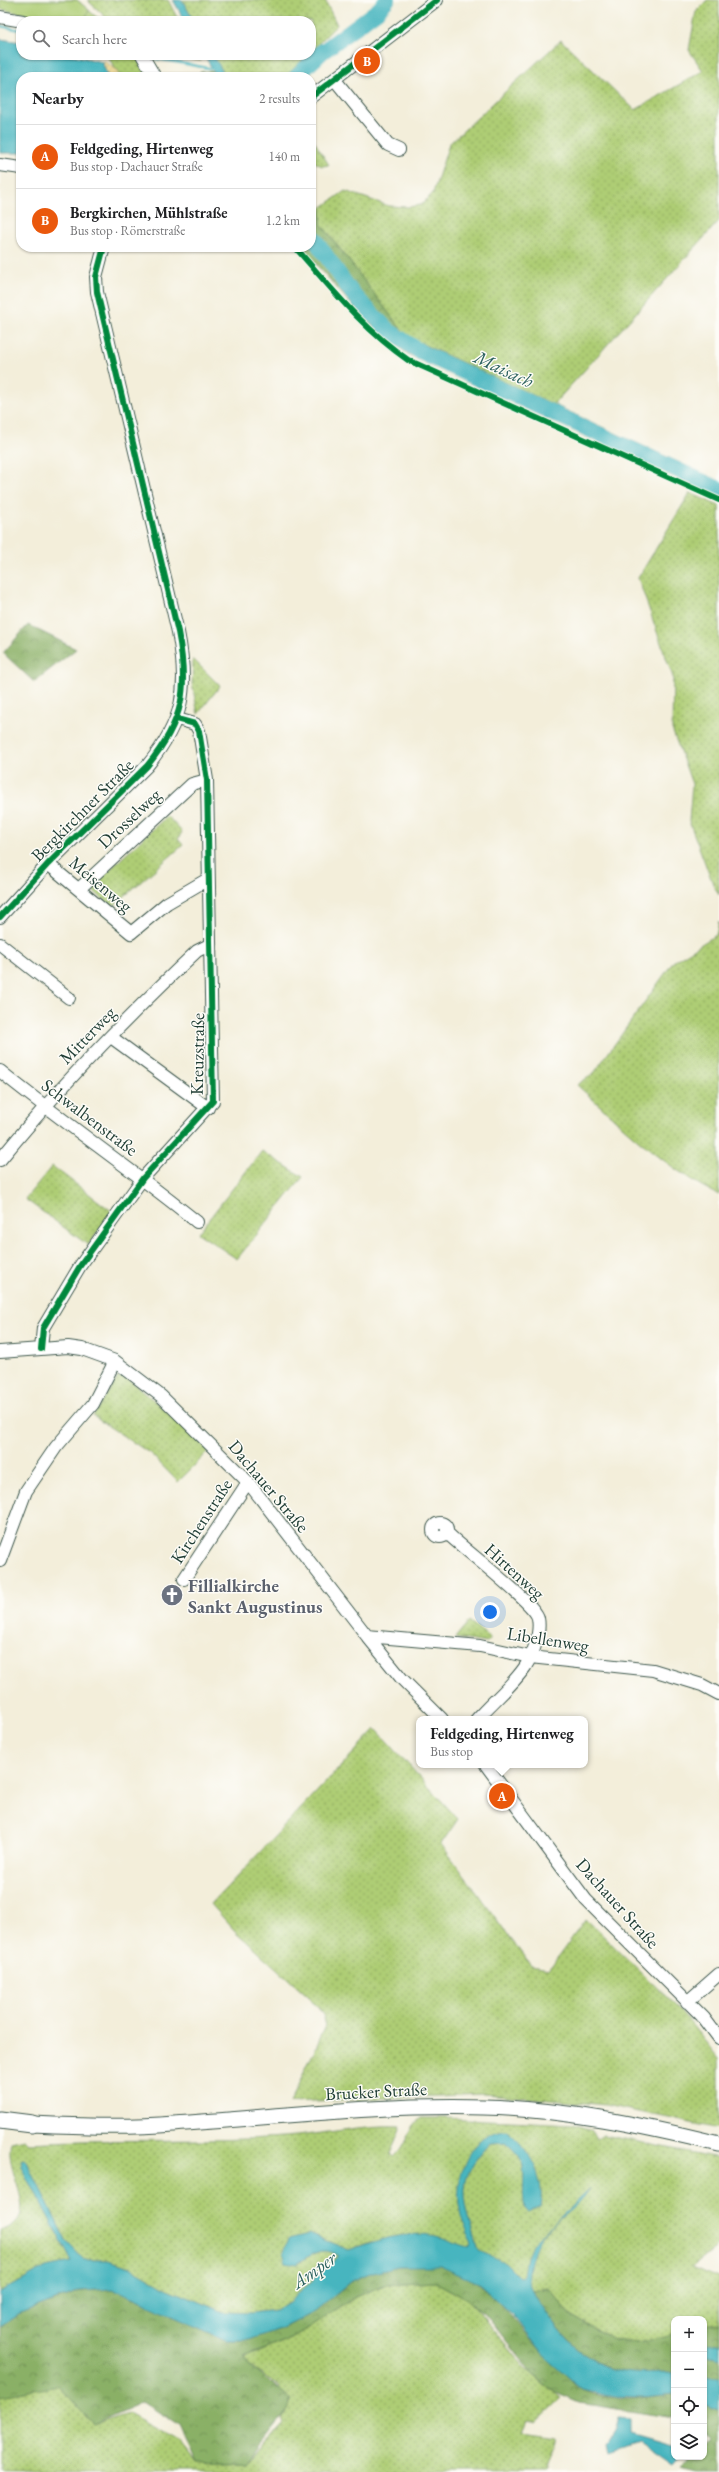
<!DOCTYPE html>
<meta charset="utf-8">
<style>
body{margin:0;font-family:"EB Garamond",serif;background:#f2f2f2;color:#202124}
.controls{position:absolute;right:12px;bottom:12px;display:grid;overflow:hidden;border-radius:8px;box-shadow:0 1px 3px #0004}
.controls button{width:36px;height:36px;display:grid;place-items:center;padding:0;border:0;border-bottom:1px solid #e0e0e0;background:#fff;color:#202124;font:20px sans-serif}
.you{position:absolute;left:490px;top:1612px;width:14px;height:14px;margin:-10px;border:3px solid #fff;border-radius:50%;background:#1a73e8;box-shadow:0 0 0 6px #1a73e833}
.badge{display:grid;place-items:center;width:26px;height:26px;border-radius:50%;background:#ea580c;color:#fff;font-size:13px;font-weight:700}
.pin{position:absolute;translate:-50% -50%;border:2px solid #fff;box-shadow:0 1px 4px #0006}
.popup{position:absolute;left:416px;top:1716px;width:172px;height:52px;box-sizing:border-box;display:grid;place-content:center;border-radius:8px;background:#fff;filter:drop-shadow(0 1px 3px #0005);font-size:13px;white-space:nowrap;color:#757577}
.popup b{font-size:15px;color:#202124}
.popup::after{content:'';position:absolute;left:50%;top:100%;margin-left:-8px;border:8px solid transparent;border-top-color:#fff}
.list{margin:0;padding:0;list-style:none}
h2{display:flex;justify-content:space-between;align-items:center;height:52px;margin:0;padding:0 16px;font-size:17px}
h2 small{font-size:13px;font-weight:400;color:#757577}
.list li{display:grid;grid-template-columns:26px 1fr auto;gap:12px;align-items:center;box-sizing:border-box;height:64px;padding:0 16px;border-top:1px solid #e0e0e0}
.list b{display:block;font-size:15px;white-space:nowrap}
.list p{margin:0;font-size:13px;white-space:nowrap;color:#757577}
.list em{font-size:13px;font-style:normal;color:#757577}
.icon{flex:none;width:22px;height:22px;fill:none;stroke:currentColor;stroke-width:2;stroke-linecap:round;stroke-linejoin:round}
.map{position:relative;flex:none;width:719px;height:2472px;overflow:hidden}
.search{position:absolute;background:#fff;box-shadow:0 1px 3px #0004;left:16px;top:16px;width:300px;height:44px;display:flex;align-items:center;gap:10px;box-sizing:border-box;padding:0 14px;border-radius:16px;color:#757577;font-size:15px}
.panel{position:absolute;background:#fff;box-shadow:0 1px 3px #0004;left:16px;top:72px;width:300px;height:180px;border-radius:16px}
.map>svg:first-child{display:block}
.grass{fill:url(#grass-dots);stroke:#668554}
.forest{fill:url(#forest-crowns);stroke:#54764d}
.sand{fill:url(#sand-dots);stroke:#868c69}
.pitch{fill:#aecd74;stroke:#668554}
.water{fill:#46b5bf;stroke:#32797a}
.lines{fill:none;stroke-linecap:round;stroke-linejoin:round}
.stream{stroke:#46b5bf;stroke-width:2.5}
.river{stroke:#46b5bf;stroke-width:16}
.minor-casing{stroke:#3f584d;stroke-width:14}
.major-casing{stroke:#3f584d;stroke-width:17}
.highway-casing{stroke:#3f584d;stroke-width:19}
.minor{stroke:#fff;stroke-width:12}
.major{stroke:#fff;stroke-width:15}
.highway{stroke:#fff;stroke-width:17}
.cycleway-casing{stroke:#fdfcf7;stroke-width:8}
.cycleway{stroke:#00873e;stroke-width:6}
.labels{text-anchor:middle;dominant-baseline:central;stroke-width:3;stroke-linejoin:round;paint-order:stroke}
.street-label{font-size:18px;fill:#1f3d34;stroke:#fdfcf7}
.worship-label{font-size:18px;font-weight:bold;fill:#5b616d;stroke:#fdfcf7;text-anchor:start}
.water-label{font-size:19px;font-style:italic;fill:#2b615e;stroke:#fdfcf7}
</style>
<div class="map">
<svg width="719" height="2472" viewBox="0 0 719 2472">
<defs>
<pattern id="grass-dots" width="8" height="8" patternUnits="userSpaceOnUse"><rect width="8" height="8" fill="#aecd74"/><path d="M2 2h.1M6 6h.1" fill="none" stroke="#8da860" stroke-width="1.8" stroke-linecap="round"/></pattern>
<pattern id="forest-crowns" width="20" height="18" patternUnits="userSpaceOnUse"><rect width="20" height="18" fill="#8ab066"/><path d="M2 6a3 3 0 1 1 6 0M12 15a3 3 0 1 1 6 0" fill="none" stroke="#709055"/></pattern>
<pattern id="sand-dots" width="8" height="8" patternUnits="userSpaceOnUse"><rect width="8" height="8" fill="#eeda9e"/><path d="M2 2h.1M6 6h.1" fill="none" stroke="#ccbc89" stroke-width="1.8" stroke-linecap="round"/></pattern>
</defs>
<rect width="100%" height="100%" fill="#fdfcf7"/>
<filter id="ink" filterUnits="userSpaceOnUse"><feTurbulence type="fractalNoise" baseFrequency=".025" numOctaves="2"/><feDisplacementMap in="SourceGraphic" scale="8" xChannelSelector="R" yChannelSelector="G"/><feConvolveMatrix kernelMatrix="1 2 1 2 8 2 1 2 1" color-interpolation-filters="sRGB"/></filter>
<filter id="wash" filterUnits="userSpaceOnUse"><feTurbulence type="fractalNoise" baseFrequency=".012" numOctaves="4" result="noise"/><feDisplacementMap in="SourceGraphic" scale="16" xChannelSelector="R" yChannelSelector="G"/><feGaussianBlur stdDeviation="0.9" result="paint"/><feColorMatrix in="noise" values="0 0 0 0 0 0 0 0 0 0 0 0 0 0 0 0 0 1.4 0 .05"/><feComposite in="paint" operator="in"/></filter>
<g filter="url(#wash)">
<rect width="100%" height="100%" fill="#f3eeda"/>
<path class="grass" d="M58,0H77L101,21H82Z
M87,0H168L179,21H110Z
M182,0H325L337,25L311,51V21H194Z
M707,0H719V221L553,405L407,337L321,224V208L345,191L389,206L408,207L421,205L433,193L449,144L561,40L635,110L703,71L689,50L696,11Z
M107,55L137,58L149,77H120Z
M164,55H198L201,61Z
M213,55H307L285,77H225Z
M311,136L329,165L322,166L311,160Z
M690,493L719,506V895L713,884L689,821L692,784L672,729L673,677L638,578Z
M193,659L220,686L198,714L192,684Z
M167,816L182,832L178,839L183,845L112,907L90,888Z
M719,922V1195C667,1170 620,1124 577,1085L594,1073L674,961L716,935Z
M262,1151L303,1177L237,1259L198,1233Z
M52,1166L113,1212L88,1245L25,1199Z
M121,1373L168,1412L209,1451L178,1482L151,1454L93,1416Z
M469,1621L490,1638L487,1643L455,1638Z
M376,1729L458,1819L441,1844L531,1966L549,1969L586,1919L680,2010L719,2059V2129L606,2105L484,2094L290,2102L326,2026L323,2015L317,2005L235,1931L211,1904Z
M421,2118H445L574,2124L590,2130L597,2139L603,2135L719,2158V2245L691,2267L719,2278V2324L704,2325V2319H674V2336L639,2343L614,2340L570,2315L548,2288L532,2291L504,2262L479,2252C467,2204 449,2184 490,2143L506,2142C522,2155 522,2159 524,2179L532,2162L496,2131L463,2168L460,2210L473,2245L469,2248L439,2237L370,2242L349,2250L309,2234L297,2264C312,2253 323,2246 339,2256L289,2302L275,2310L251,2313L223,2312L166,2288L130,2267L108,2260H84L66,2241L27,2162L24,2159L21,2160L22,2167L72,2262L46,2267L0,2293V2231C46,2217 3,2176 11,2142L24,2139L28,2143C113,2138 198,2143 283,2137C322,2135 362,2124 401,2126L390,2154L394,2157C406,2147 407,2129 421,2118Z
M435,2282L467,2299L476,2308L525,2368L561,2398L535,2423L527,2421L522,2433L557,2438L546,2472H0V2394L58,2386L93,2424L127,2413L181,2443L198,2464L246,2462L283,2423L281,2418L287,2410L280,2388L252,2367L244,2358L295,2337L355,2297L384,2285Z"/>
<path class="forest" d="M213,71L217,77H203L200,72Z
M311,196L321,213V224L407,337L719,481V497L408,354L366,321L301,247H311Z
M28,625L76,649L34,682L3,653Z
M398,2266C411,2266 428,2263 441,2266C500,2283 517,2332 559,2368C566,2374 575,2386 583,2390C610,2403 646,2397 674,2394V2418L579,2403L554,2392L532,2373L488,2318L467,2299L435,2282L384,2285L355,2297L295,2337L244,2357L252,2368L291,2399L287,2410L246,2462L198,2464L180,2426L143,2402L93,2424L58,2386L0,2396V2326L20,2313L80,2291L112,2289L226,2340H248L285,2327L315,2312L352,2281L373,2272Z
M548,2288L570,2315L614,2340L637,2343L674,2335V2373C659,2373 632,2375 618,2371C576,2358 555,2326 532,2291Z
M710,2323H719V2342L707,2345L708,2355L719,2358V2379L704,2377V2325Z
M704,2404L719,2410V2472H697L680,2468L692,2457H704V2447L713,2439L704,2433Z"/>
<path class="sand" d="M105,61L117,71L120,77H108L102,62Z"/>
<path class="pitch" d="M0,0H77L89,10L84,21H55L0,9Z"/>
<path class="water" d="M173,0H182L194,21H185Z
M0,39L21,42V55H73L102,62L108,77H21V153H0Z
M204,55H213L226,77H217Z
M506,2130C529,2148 546,2178 540,2207L529,2212L525,2209C519,2179 534,2164 506,2142L490,2143C450,2183 467,2205 479,2251L504,2262L519,2277L524,2276L527,2256L532,2244L590,2188C578,2211 548,2221 537,2244C532,2255 526,2275 530,2286C531,2292 537,2299 541,2304C559,2333 584,2363 619,2371C636,2375 657,2373 674,2373V2394L643,2397L608,2396L583,2390L548,2359L513,2315L480,2284L440,2266H398L373,2272L352,2281L315,2312L285,2327L248,2340H226L112,2289L79,2291L20,2313L0,2326V2293L46,2267L72,2262L22,2167L21,2160L24,2159L27,2162L66,2241L84,2260H108L130,2267L166,2288L223,2312L251,2313L275,2310L289,2302L339,2256C323,2245 311,2254 297,2264L286,2262L283,2252L288,2239L309,2234L349,2250C377,2240 410,2229 440,2237C450,2240 460,2245 469,2247L472,2244C468,2233 462,2222 460,2210C453,2179 471,2131 506,2130Z
M719,2342V2358L708,2355L707,2344Z
M704,2377L719,2379V2410L704,2404Z
M619,2418L629,2419V2434L674,2447V2457H679L671,2466L638,2443L609,2453L607,2444L615,2432Z"/>
<g class="lines">
<path class="stream" d="M0,26L21,30
M152,58L214,69"/>
<path class="river" d="M296,77L322,52L378,10L387,0
M311,234L352,293L389,331L422,353L719,489"/>
</g>
</g>
<g filter="url(#ink)">
<g class="lines">
<g class="minor-casing">
<path id="minor" d="M0,17L23,21
M142,55L155,77
M335,80L388,145L399,150
M311,97L437,0
M0,165L21,168
M48,864L131,933L167,903L208,879
M79,889L192,784L207,780
M0,917L48,864L147,766C184,721 189,688 178,632L97,292L96,277L104,247
M0,944L69,998
M111,1037L208,1108
M0,1071C64,1123 133,1170 197,1222
M0,1160C60,1086 127,1017 197,951L209,945
M41,1349L43,1328L80,1266L143,1178L213,1101L207,780L199,731L195,724L177,719
M0,1352L68,1347L82,1349L115,1361L161,1396L248,1482L367,1636L402,1679L442,1719
M433 1530a7 7 0 1 1 14 0a7 7 0 1 1-14 0Z
M447,1533C462,1548 535,1603 538,1618C541,1633 533,1655 525,1667C512,1686 492,1702 477,1719
M0,1561L26,1491L56,1447L93,1404L115,1361
M184,1579L248,1482
M367,1636L480,1646L530,1657L653,1670L702,1685L719,1694
M486,1765L586,1900L704,2018L719,2038
M687,2002L719,1974"/>
</g>
<g class="major-casing">
<path id="major" d="M32,2124C79,2126 127,2128 174,2124C277,2117 380,2104 483,2107C563,2109 642,2125 719,2144"/>
</g>
<g class="highway-casing">
<path id="highway" d="M0,2120L32,2124"/>
</g>
<use href="#minor" class="minor"/>
<use href="#major" class="major"/>
<use href="#highway" class="highway"/>
<g class="cycleway-casing">
<path id="cycleway" d="M311,97L437,0
M295,247C331,288 363,329 408,360L719,500
M0,917L48,864L147,766C184,721 189,688 178,632L97,292L96,277L104,247
M41,1349L43,1328L80,1266L143,1178L213,1101L207,780L199,731L195,724L177,719"/>
</g>
<use href="#cycleway" class="cycleway"/>
</g>
</g>
<defs>
<g id="church-disc" transform="scale(1.15)"><circle r="9.5" fill="#6b7280" stroke="#fdfcf7"/><path d="M-1.2-6h2.4v3.5h3.3v2.4h-3.3V6h-2.4V-.1h-3.3v-2.4h3.3Z" fill="#fff"/></g>
</defs>
<g fill-rule="evenodd">
<use href="#church-disc" x="172" y="1595"/>
</g>
<g class="labels">
<g class="street-label">
<text transform="translate(82 810) rotate(-45)">Bergkirchner Straße</text>
<text transform="translate(129 818) rotate(-43)">Drosselweg</text>
<text transform="translate(101 884) rotate(40)">Meisenweg</text>
<text transform="translate(87 1035) rotate(-46)">Mitterweg</text>
<text transform="translate(197 1054) rotate(-89)">Kreuzstraße</text>
<text transform="translate(90 1117) rotate(37)">Schwalbenstraße</text>
<text transform="translate(269 1486) rotate(50)">Dachauer Straße</text>
<text transform="translate(201 1521) rotate(-57)">Kirchenstraße</text>
<text transform="translate(515 1571) rotate(42)">Hirtenweg</text>
<text transform="translate(548 1639) rotate(9)">Libellenweg</text>
<text transform="translate(618 1903) rotate(48)">Dachauer Straße</text>
<text transform="translate(376 2091) rotate(-3)">Brucker Straße</text>
</g>
<g class="worship-label">
<text x="188" y="1585">Fillialkirche<tspan x="188" dy="21">Sankt Augustinus</tspan></text>
</g>
<g class="water-label">
<text transform="translate(504 369) rotate(25)">Maisach</text>
<text transform="translate(314 2270) rotate(-35)">Amper</text>
</g>
</g>
</svg>
<div class="controls">
<button>+</button>
<button>−</button>
<button><svg class="icon" aria-label="locate" viewBox="0 0 24 24"><circle cx="12" cy="12" r="6"/><path d="M12 2v4M12 18v4M2 12h4M18 12h4"/></svg></button>
<button><svg class="icon" aria-label="layers" viewBox="0 0 24 24"><path d="M12 4l9 5-9 5-9-5zM3 14l9 5 9-5"/></svg></button>
</div>
<div class="you"></div>
<div class="pin badge" style="left:502px;top:1796px">A</div>
<div class="popup"><b>Feldgeding, Hirtenweg</b>Bus stop</div>
<div class="pin badge" style="left:367px;top:61px">B</div>
<div class="search"><svg class="icon" aria-label="search" viewBox="0 0 24 24"><circle cx="10" cy="10" r="6"/><path d="M15 15l6 6"/></svg>Search here</div>
<section class="panel">
<h2>Nearby<small>2 results</small></h2>
<ul class="list">
<li><span class="badge">A</span><div><b>Feldgeding, Hirtenweg</b><p>Bus stop · Dachauer Straße</p></div><em>140 m</em></li>
<li><span class="badge">B</span><div><b>Bergkirchen, Mühlstraße</b><p>Bus stop · Römerstraße</p></div><em>1.2 km</em></li>
</ul>
</section>
</div>
